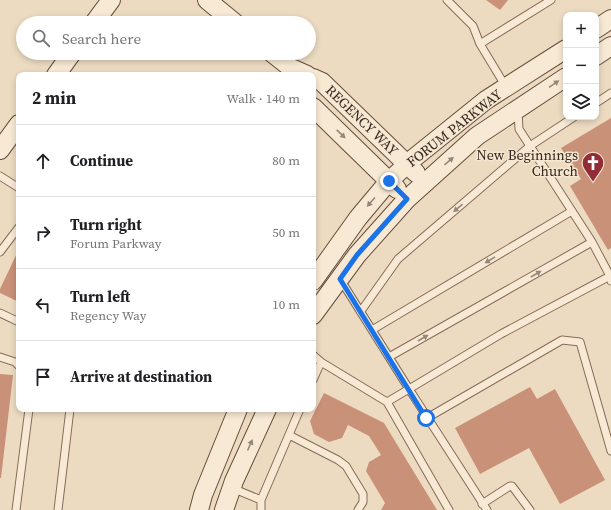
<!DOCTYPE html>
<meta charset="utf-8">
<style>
body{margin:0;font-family:"Source Serif 4",serif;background:#f6f6f6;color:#202124}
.controls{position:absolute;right:12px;top:12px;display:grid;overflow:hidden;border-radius:8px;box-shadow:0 2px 6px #0003}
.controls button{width:36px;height:36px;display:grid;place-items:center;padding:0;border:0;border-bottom:1px solid #e0e0e0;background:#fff;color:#202124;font:20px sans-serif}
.stop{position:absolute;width:12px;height:12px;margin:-9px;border:3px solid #1a73e8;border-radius:50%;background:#fff}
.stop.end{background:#1a73e8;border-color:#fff;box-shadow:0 1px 4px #0008}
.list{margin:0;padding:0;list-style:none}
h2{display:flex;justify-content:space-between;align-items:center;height:52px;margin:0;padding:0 16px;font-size:17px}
h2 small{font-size:13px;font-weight:400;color:#757577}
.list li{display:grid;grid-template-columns:26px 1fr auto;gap:12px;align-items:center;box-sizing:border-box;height:72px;padding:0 16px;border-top:1px solid #e0e0e0}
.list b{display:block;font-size:15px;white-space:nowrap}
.list p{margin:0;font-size:13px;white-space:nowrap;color:#757577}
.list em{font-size:13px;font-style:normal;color:#757577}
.icon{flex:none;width:22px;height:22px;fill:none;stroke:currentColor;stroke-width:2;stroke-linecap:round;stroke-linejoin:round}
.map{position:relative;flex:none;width:611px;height:510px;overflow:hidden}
.search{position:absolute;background:#fff;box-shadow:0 2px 6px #0003;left:16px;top:16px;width:300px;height:44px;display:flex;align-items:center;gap:10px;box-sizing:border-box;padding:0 14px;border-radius:22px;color:#757577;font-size:15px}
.panel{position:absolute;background:#fff;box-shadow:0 2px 6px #0003;left:16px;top:72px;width:300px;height:340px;border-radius:8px}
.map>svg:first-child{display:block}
.building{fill:#c99178}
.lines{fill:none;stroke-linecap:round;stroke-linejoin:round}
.lane-casing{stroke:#856c59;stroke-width:9}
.secondary-casing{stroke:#674d3d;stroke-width:20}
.lane{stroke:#f7e9d4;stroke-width:7}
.secondary{stroke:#f7e9d4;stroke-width:18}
.oneway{fill:#968878}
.route{stroke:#1a73e8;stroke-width:5}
.labels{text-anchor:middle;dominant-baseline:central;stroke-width:3;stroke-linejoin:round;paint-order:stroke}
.street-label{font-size:14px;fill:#35261d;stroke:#f4e6d0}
.poi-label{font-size:14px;fill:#35261d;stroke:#f4e6d0;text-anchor:end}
</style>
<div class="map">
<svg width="611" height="510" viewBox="0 0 611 510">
<rect width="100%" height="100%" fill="#ecdbc1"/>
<path class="building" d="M486,0H508L500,10Z
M611,118V248L608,250L570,186L581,179L561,148Z
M19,249V302L0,293V289Z
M0,374L13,375L1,478H0Z
M530,387L537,399L555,389L605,480L560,504L529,448L480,474L455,428Z
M324,393L384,423L437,510H381L385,503L366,471L369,462L381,455L369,436L348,425L342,438L329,442L314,434L310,421Z"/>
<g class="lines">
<g class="lane-casing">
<path id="lane" d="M447,0L473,26L480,44
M506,87L480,44L551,0
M596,103L611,93
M518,111L519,129L592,242L610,276L611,281
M0,176L19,188
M0,252L19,227
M361,311L398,259L530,146L574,117
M0,313L19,322
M372,330L572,211
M313,355L321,362
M0,357L15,362L19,366
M389,357L592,242
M313,380L321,362L387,402L409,389L340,279
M387,402L449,510
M427,418L562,340L580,342L611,451
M289,435L338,460L346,466L363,494V502L358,510
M232,488L261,500L300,409
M482,504L510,486H512L530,510
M16,510L29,409
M58,510L70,409
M261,510V500
M487,510L409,389L501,334L610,276"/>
</g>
<g class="secondary-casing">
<path id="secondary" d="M207,0L235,23
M94,23L111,0
M596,29L611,19
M272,53L291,68L307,75
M596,56L611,46
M56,75L72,53
M313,78L322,82L416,173
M313,107L397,189
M0,150L19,124
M313,281L358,218L389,181L414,158L486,100L566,49
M313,315L357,255L407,199L477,136L566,77
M199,510L203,495L238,409
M224,510L234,481L267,409"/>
</g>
<use href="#lane" class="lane"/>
<use href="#secondary" class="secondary"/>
</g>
<defs><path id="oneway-solid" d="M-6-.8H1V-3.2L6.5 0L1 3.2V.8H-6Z"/></defs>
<g class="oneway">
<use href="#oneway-solid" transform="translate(554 84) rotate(-34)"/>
<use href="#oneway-solid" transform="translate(341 134) rotate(44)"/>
<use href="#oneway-solid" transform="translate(449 161) rotate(-41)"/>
<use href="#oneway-solid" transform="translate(371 202) rotate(131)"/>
<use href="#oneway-solid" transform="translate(458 208) rotate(140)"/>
<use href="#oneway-solid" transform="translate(490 260) rotate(149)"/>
<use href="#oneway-solid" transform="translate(536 274) rotate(-30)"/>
<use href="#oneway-solid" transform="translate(423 338) rotate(-30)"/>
<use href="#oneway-solid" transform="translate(250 445) rotate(-66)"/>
</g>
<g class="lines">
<path class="route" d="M389,181L407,199L357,255L340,279L426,418"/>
</g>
<defs>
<g id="church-pin" transform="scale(1.15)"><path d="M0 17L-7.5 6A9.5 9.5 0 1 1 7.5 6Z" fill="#922c37" stroke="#f4e6d0"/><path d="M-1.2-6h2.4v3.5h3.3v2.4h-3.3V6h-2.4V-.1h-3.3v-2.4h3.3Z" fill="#fff"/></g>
</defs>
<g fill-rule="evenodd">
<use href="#church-pin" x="593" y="163"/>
</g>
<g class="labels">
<g class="street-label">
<text transform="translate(362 120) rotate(44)">REGENCY WAY</text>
<text transform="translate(454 128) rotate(-38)">FORUM PARKWAY</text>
</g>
<g class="poi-label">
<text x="578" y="155">New Beginnings<tspan x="578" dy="16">Church</tspan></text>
</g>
</g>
</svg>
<div class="controls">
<button>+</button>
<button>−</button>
<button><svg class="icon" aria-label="layers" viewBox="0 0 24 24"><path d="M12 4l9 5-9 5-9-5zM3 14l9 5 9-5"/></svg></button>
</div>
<div class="stop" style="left:426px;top:418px"></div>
<div class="stop end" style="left:389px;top:181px"></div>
<div class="search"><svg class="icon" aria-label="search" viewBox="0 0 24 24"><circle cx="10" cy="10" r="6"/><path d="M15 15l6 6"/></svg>Search here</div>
<section class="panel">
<h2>2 min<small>Walk · 140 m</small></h2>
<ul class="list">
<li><svg class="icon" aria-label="ahead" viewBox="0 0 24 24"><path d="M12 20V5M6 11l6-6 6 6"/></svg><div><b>Continue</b></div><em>80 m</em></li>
<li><svg class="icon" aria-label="right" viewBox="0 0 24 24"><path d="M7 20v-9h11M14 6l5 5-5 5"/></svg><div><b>Turn right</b><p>Forum Parkway</p></div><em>50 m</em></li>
<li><svg class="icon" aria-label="left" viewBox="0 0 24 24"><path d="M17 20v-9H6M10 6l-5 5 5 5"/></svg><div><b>Turn left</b><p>Regency Way</p></div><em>10 m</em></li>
<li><svg class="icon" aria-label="arrive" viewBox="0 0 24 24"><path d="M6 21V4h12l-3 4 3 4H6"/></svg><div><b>Arrive at destination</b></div></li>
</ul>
</section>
</div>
